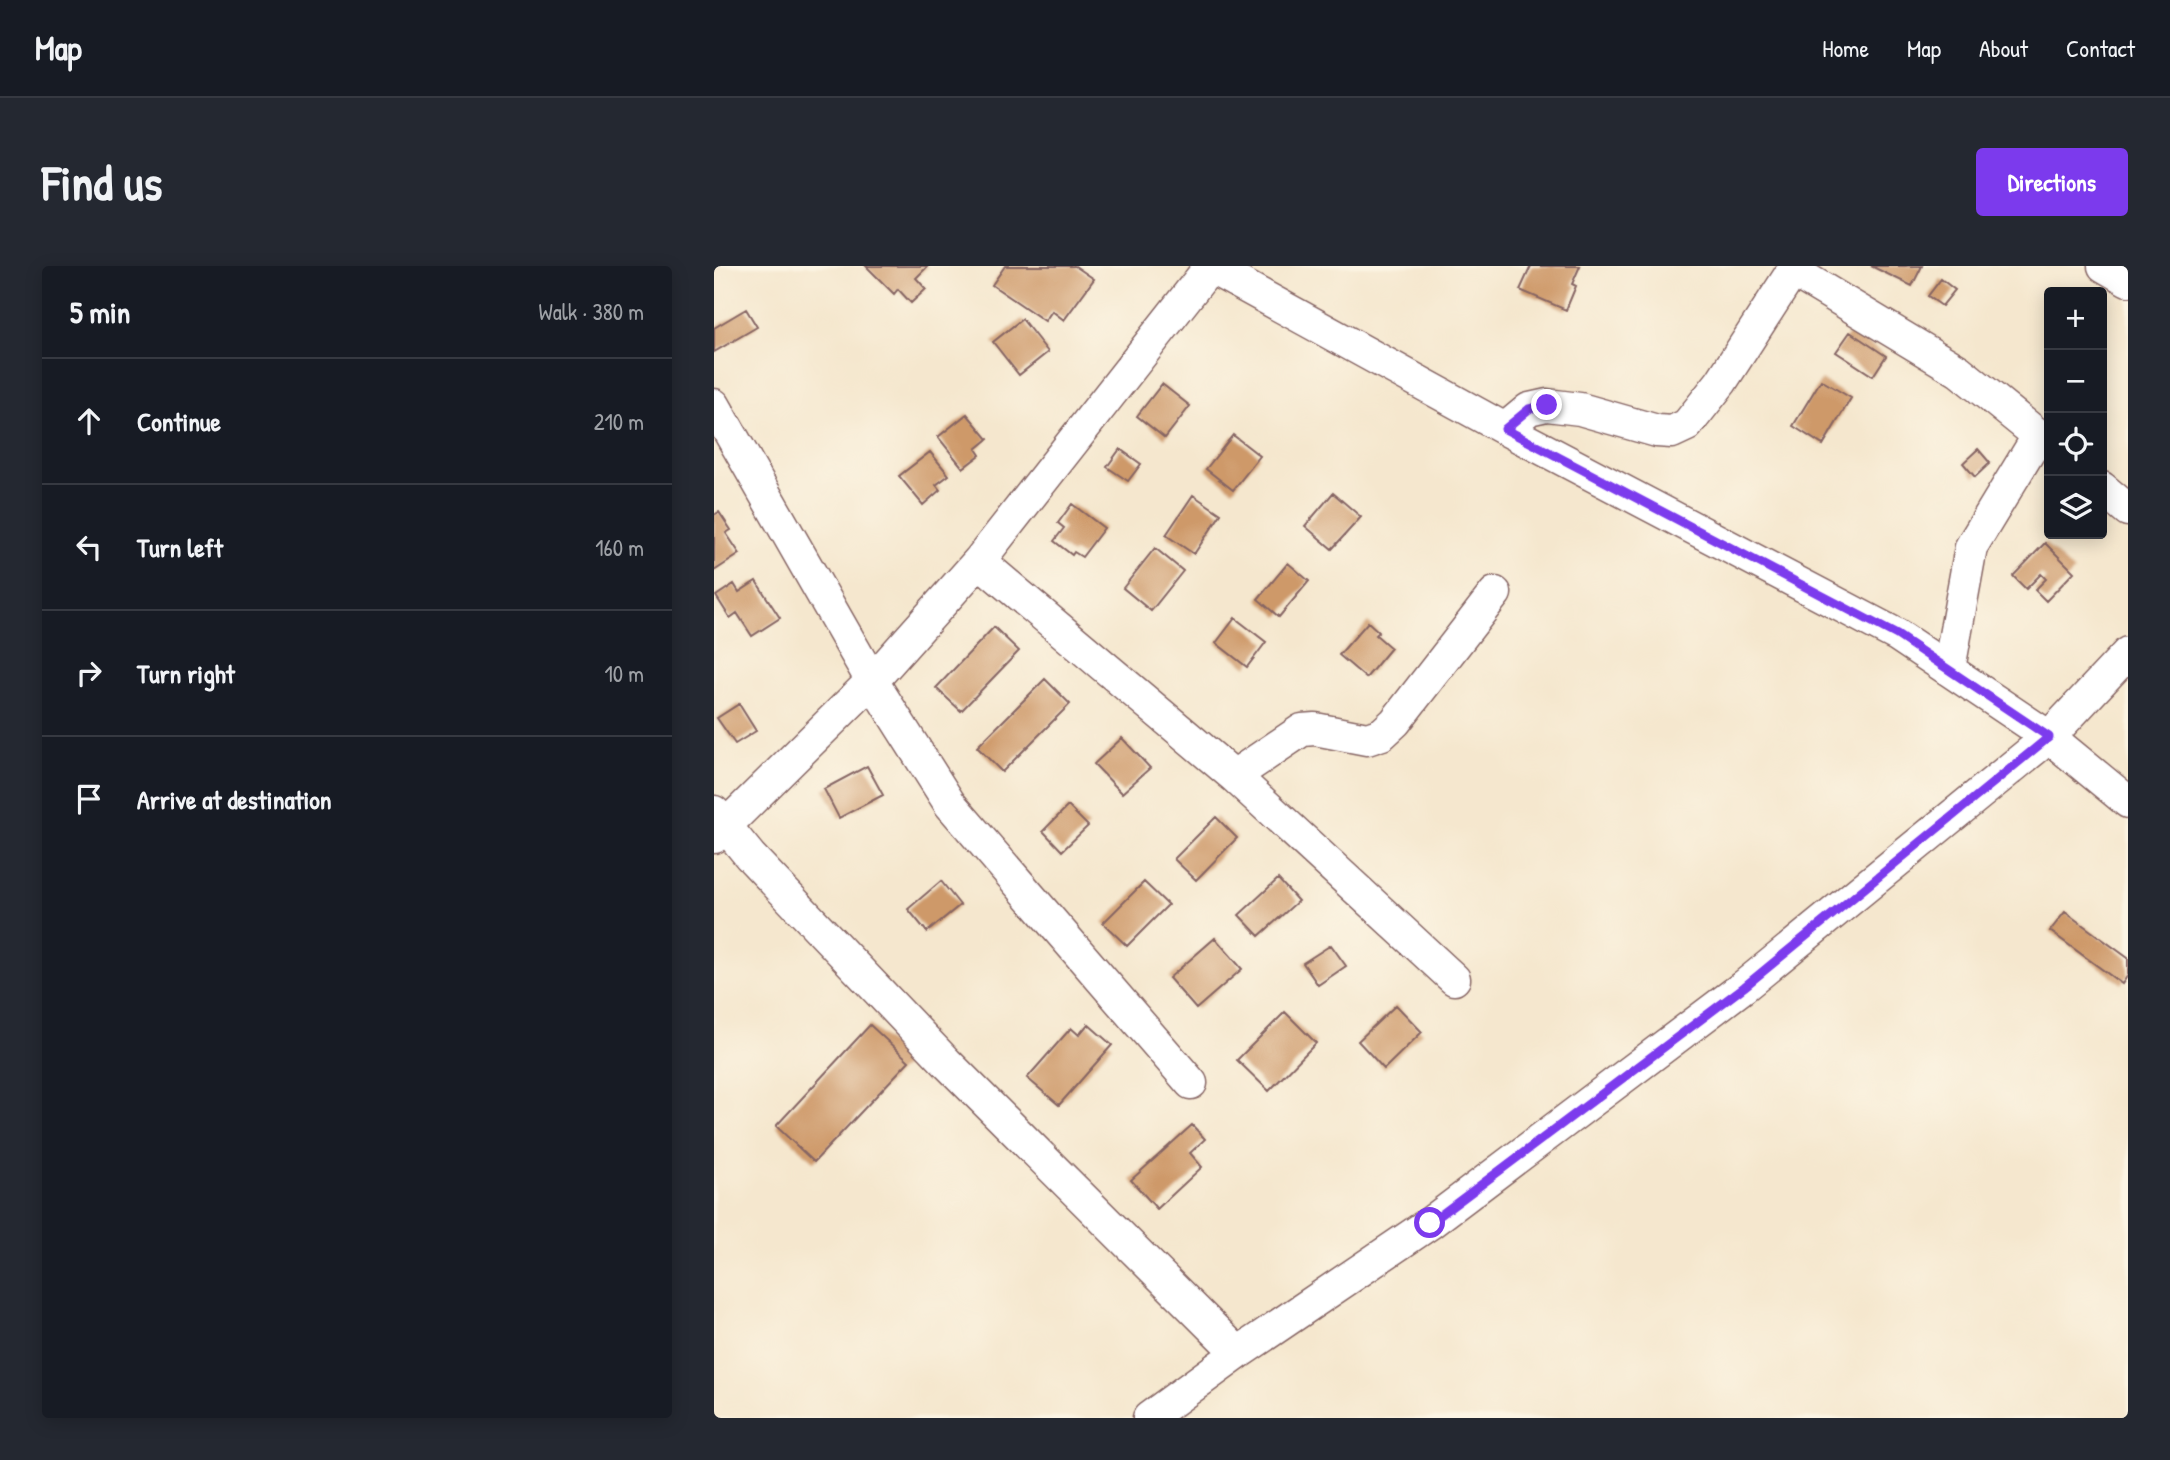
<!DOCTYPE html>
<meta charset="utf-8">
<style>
body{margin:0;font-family:"Patrick Hand",sans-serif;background:#242831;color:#f1f3f6}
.controls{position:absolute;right:21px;top:21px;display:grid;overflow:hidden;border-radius:7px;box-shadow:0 4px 18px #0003}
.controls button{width:63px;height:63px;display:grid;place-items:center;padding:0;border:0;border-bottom:2px solid #363941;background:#171b24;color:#f1f3f6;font:35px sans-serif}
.stop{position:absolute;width:21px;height:21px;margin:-16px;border:5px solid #7c3aed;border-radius:50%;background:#fff}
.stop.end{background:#7c3aed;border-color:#fff;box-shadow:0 2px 7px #0008}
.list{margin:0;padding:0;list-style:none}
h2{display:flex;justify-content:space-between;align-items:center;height:91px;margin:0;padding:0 28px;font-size:30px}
h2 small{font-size:23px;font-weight:400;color:#9ea1a6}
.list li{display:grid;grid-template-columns:46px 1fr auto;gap:21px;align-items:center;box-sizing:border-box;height:126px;padding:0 28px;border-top:2px solid #363941}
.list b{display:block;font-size:26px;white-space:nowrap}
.list em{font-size:23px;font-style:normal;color:#9ea1a6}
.icon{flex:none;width:38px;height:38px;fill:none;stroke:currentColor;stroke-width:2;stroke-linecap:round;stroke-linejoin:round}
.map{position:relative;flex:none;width:1414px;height:1152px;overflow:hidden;border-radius:7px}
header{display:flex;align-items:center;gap:42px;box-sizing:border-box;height:98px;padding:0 35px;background:#171b24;border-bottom:2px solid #363941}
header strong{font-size:33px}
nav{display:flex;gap:38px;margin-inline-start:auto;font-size:24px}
.intro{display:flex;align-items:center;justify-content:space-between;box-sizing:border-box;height:168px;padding:0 42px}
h1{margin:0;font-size:49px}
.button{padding:18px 32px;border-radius:7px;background:#7c3aed;color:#fff;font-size:24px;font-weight:700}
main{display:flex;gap:42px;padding:0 42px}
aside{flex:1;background:#171b24;border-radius:7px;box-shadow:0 4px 18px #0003}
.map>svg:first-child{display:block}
.building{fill:#ce9969}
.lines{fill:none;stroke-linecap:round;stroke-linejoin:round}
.minor-casing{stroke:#866564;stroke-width:35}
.minor{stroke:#fff;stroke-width:32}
.route{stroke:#7c3aed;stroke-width:9}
</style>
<header>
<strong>Map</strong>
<nav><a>Home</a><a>Map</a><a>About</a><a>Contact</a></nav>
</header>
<div class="intro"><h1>Find us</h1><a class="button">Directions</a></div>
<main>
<aside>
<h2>5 min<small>Walk · 380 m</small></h2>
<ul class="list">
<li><svg class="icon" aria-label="ahead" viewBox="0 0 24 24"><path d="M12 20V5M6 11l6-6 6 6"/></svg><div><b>Continue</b></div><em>210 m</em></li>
<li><svg class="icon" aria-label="left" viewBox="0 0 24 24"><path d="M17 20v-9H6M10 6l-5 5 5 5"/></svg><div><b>Turn left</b></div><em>160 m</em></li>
<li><svg class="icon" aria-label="right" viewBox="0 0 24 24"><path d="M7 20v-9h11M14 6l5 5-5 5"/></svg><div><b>Turn right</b></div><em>10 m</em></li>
<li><svg class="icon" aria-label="arrive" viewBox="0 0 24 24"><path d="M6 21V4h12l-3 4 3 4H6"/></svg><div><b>Arrive at destination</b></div></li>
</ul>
</aside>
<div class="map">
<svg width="1414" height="1152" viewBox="0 0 1414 1152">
<rect width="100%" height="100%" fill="#fcf5e5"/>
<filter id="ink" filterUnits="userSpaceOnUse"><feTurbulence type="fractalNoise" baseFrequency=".0143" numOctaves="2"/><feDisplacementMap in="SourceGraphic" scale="14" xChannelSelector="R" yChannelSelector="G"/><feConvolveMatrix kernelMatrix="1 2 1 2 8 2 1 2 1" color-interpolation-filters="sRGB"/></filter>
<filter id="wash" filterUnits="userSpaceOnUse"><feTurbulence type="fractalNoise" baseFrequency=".00686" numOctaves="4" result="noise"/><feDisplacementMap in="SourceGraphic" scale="28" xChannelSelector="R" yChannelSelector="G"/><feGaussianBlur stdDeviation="1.57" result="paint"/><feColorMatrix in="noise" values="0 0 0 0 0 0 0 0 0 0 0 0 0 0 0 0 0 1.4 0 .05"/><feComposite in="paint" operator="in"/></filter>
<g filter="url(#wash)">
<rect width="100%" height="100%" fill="#f5e7ce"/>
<g id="blocks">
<path class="building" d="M152,0H214L202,12L212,23L197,37L184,23L180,28Z
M291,0H361L380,13L350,54L338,45L331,55L278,19Z
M817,0H866L858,18L862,20L852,44L806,24Z
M1157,0H1208L1198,20Z
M1227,13L1241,24L1228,40L1214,30Z
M32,43L43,61L0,86V62Z
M308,53L334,86L305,109L279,76Z
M1136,66L1172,90L1159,110L1122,86Z
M1107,114L1137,132L1109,179L1079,160Z
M448,118L476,140L451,172L423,150Z
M253,148L274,173L262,183L266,189L249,202L224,171Z
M519,169L546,190L519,224L492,203Z
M406,183L427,198L414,215L393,201Z
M1264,183L1276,197L1261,211L1249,197Z
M216,186L235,209L222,219L226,224L209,239L185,210Z
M619,227L647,251L618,283L591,260Z
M479,229L507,248L480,288L452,269Z
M358,238L390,262L368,291L360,286L358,289L340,275L350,262L344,257Z
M5,246L17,264L12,267L26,288L0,305V249Z
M1331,277L1360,306L1332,335L1321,324L1332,313L1327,308L1312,323L1299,310Z
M441,282L469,305L437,345L409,322Z
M574,297L595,315L565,351L544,333Z
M42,315L66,352L38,370L23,347L16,352L2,330L20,318L25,326Z
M521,352L552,376L533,401L502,377Z
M654,356L665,366L662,369L677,382L652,412L625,389Z
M280,361L305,385L247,445L222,422Z
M331,413L356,438L288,506L263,481Z
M25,438L42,465L21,478L3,452Z
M408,472L436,502L408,527L380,498Z
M153,500L169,529L125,552L110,523Z
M354,540L374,560L348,585L329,565Z
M502,551L523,572L482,614L460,593Z
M564,613L584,635L545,670L525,649Z
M227,615L246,639L213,666L194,643Z
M430,616L454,639L413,680L389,657Z
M1351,646L1414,692V709L1408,718L1336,665Z
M501,672L528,703L482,743L455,712Z
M617,679L632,700L604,719L589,697Z
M682,739L708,766L670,803L644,775Z
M571,746L602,777L555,825L523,794Z
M374,758L398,779L345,839L313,812L357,762L365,769Z
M156,759L195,795L100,896L62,860Z
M478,859L491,873L476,887L488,901L443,943L417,914Z"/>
</g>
</g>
<g filter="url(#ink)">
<use href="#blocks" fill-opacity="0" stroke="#866564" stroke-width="2"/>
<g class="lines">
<g class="minor-casing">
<path id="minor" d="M494,0L791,163L1183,369L1335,471L1414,536
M1390,0L1414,14
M1079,5L1245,105L1335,178
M0,139L158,415L236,538L477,817
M791,163L815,143L833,139L866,143L943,165L958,166L973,159L1007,116L1082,0
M1388,222L1414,244
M265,295L520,510L740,713
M1235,403L1257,281L1325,169
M520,510L588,464L601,463L653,473L668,468L681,456L781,327
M0,546L36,590L233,797L524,1087
M0,571L158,415L265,295L496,1
M435,1152L524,1087L716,957L1029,721L1335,471L1414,387"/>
</g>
<use href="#minor" class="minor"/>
</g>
</g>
<g class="lines" filter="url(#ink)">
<path class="route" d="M716,957L1030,721L1335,471L1183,369L791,163L815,143L833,139"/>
</g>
</svg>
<div class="controls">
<button>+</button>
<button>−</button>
<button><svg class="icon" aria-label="locate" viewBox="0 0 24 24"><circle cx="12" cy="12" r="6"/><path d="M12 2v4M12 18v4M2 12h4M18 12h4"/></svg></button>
<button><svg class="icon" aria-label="layers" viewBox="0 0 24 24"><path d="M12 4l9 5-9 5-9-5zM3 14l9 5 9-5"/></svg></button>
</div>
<div class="stop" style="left:716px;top:957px"></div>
<div class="stop end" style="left:833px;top:139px"></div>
</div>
</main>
